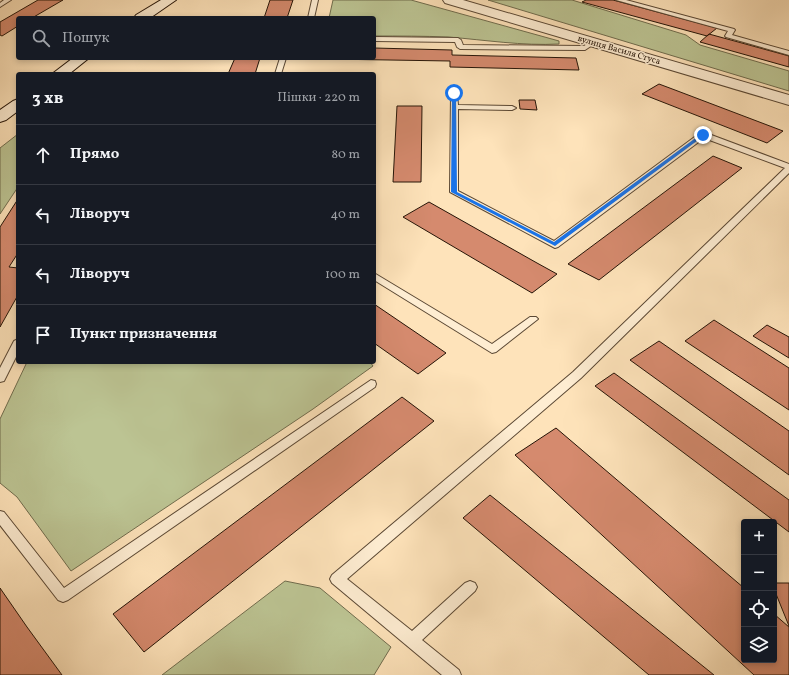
<!DOCTYPE html>
<html lang="uk">
<meta charset="utf-8">
<style>
body{margin:0;font-family:Vollkorn,serif;background:#20242c;color:#f1f3f6}
.controls{position:absolute;right:12px;bottom:12px;display:grid;overflow:hidden;border-radius:4px;box-shadow:0 2px 6px #0003}
.controls button{width:36px;height:36px;display:grid;place-items:center;padding:0;border:0;border-bottom:1px solid #363941;background:#171b24;color:#f1f3f6;font:20px sans-serif}
.stop{position:absolute;width:12px;height:12px;margin:-9px;border:3px solid #1a73e8;border-radius:50%;background:#fff}
.stop.end{background:#1a73e8;border-color:#fff;box-shadow:0 1px 4px #0008}
.list{margin:0;padding:0;list-style:none}
h2{display:flex;justify-content:space-between;align-items:center;height:52px;margin:0;padding:0 16px;font-size:17px}
h2 small{font-size:13px;font-weight:400;color:#9ea1a6}
.list li{display:grid;grid-template-columns:26px 1fr auto;gap:12px;align-items:center;box-sizing:border-box;height:60px;padding:0 16px;border-top:1px solid #363941}
.list b{display:block;font-size:15px;white-space:nowrap}
.list em{font-size:13px;font-style:normal;color:#9ea1a6}
.icon{flex:none;width:22px;height:22px;fill:none;stroke:currentColor;stroke-width:2;stroke-linecap:round;stroke-linejoin:round}
.map{position:relative;flex:none;width:789px;height:675px;overflow:hidden}
.search{position:absolute;background:#171b24;box-shadow:0 2px 6px #0003;left:16px;top:16px;width:360px;height:44px;display:flex;align-items:center;gap:10px;box-sizing:border-box;padding:0 14px;border-radius:4px;color:#9ea1a6;font-size:15px}
.panel{position:absolute;background:#171b24;box-shadow:0 2px 6px #0003;left:16px;top:72px;width:360px;height:292px;border-radius:4px}
.map>svg:first-child{display:block}
.green{fill:#bcc493;stroke:#706c4d}
.building{fill:#d58a6e;stroke:#251407}
.lines{fill:none;stroke-linecap:round;stroke-linejoin:round}
.service-casing{stroke:#5b4834;stroke-width:2}
.tertiary-casing{stroke:#5b4834;stroke-width:2}
.secondary-casing{stroke:#251407;stroke-width:2}
.service{fill:#feedd2;fill-rule:evenodd}
.tertiary{fill:#feedd2;fill-rule:evenodd}
.secondary{fill:#feedd2;fill-rule:evenodd}
.route{fill:#1a73e8}
.labels{text-anchor:middle;dominant-baseline:central;stroke-width:3;stroke-linejoin:round;paint-order:stroke}
.far-street-label{font-size:9px;fill:#251407;stroke:#feedd2}
</style>
<div class="map">
<svg width="789" height="675" viewBox="0 0 789 675">
<rect width="100%" height="100%" fill="#fee3ba"/>
<filter id="stains"><feTurbulence type="fractalNoise" baseFrequency=".005" numOctaves="4"/><feColorMatrix values="0 0 0 0 .2 0 0 0 0 .09 0 0 0 0 .02 0 0 0 .5 -.17"/></filter>
<radialGradient id="worn" r=".72"><stop offset=".6" stop-color="#630" stop-opacity="0"/><stop offset="1" stop-color="#630" stop-opacity=".3"/></radialGradient>
<path class="green" d="M333,0H411L559,41V44C522,46 486,40 448,37C424,36 399,36 374,36V18H329Z
M488,0H572L686,35L700,45L789,71V91Z
M18,134V187L0,214V148Z
M27,362H370L373,366L313,409L71,571L17,497L0,483V419Z
M285,581L320,588L391,647L374,675H162Z"/>
<path class="building" d="M38,0H63L32,18H18V26L2,36L0,35V22Z
M270,0H293L287,18H264Z
M586,0H613L717,28L707,36L582,2Z
M709,34L789,56V67L700,42Z
M374,48L452,50V55L576,58L579,70L450,67V61L328,59L374,58Z
M235,58H260L255,74H228Z
M659,84L675,90L783,131L767,143L642,94Z
M519,100H535L537,110L520,109Z
M397,106H422L421,182H393Z
M713,156L742,168L599,280L568,264Z
M18,199V253L9,267L18,268V295L0,327V227Z
M429,202L537,263L557,274L532,293L403,217Z
M374,304L430,342L446,353L418,374L374,343Z
M714,320L789,368V410L685,341Z
M767,325L789,337V358L753,336Z
M659,341L789,431V475L630,360Z
M614,373L789,500V532L595,386Z
M402,397L434,421L144,652L113,614Z
M556,428L744,588V660H774V614L789,627V675H754L515,455Z
M490,495L714,675H649L463,518Z
M774,583H789V626L774,589Z
M0,588L27,627L62,675H0Z"/>
<g class="lines">
<g class="service-casing">
<path id="service" d="M4,0H11L0,7V3Z
M312,0H318L314,18H308Z
M616,0H626L734,29L735,30L732,35L789,51V55L726,37L725,36L728,31Z
M374,37L458,38L461,40L463,45L584,46L592,41L597,42L585,50L460,49L457,47L455,42L374,41Z
M280,58H286L281,74H275Z
M454,91L457,93L458,105L512,106L516,108L512,110L458,109V191L554,241L700,133H706L789,164V173L581,378L347,579L412,631L465,583L470,581L475,583L477,587L475,591L422,640L459,670L461,675H442L332,583L330,579L332,575L573,372L785,168L704,138L558,247L555,248L450,192L451,93Z
M374,273L492,344L530,317H536L538,319L496,352L492,353L374,280Z
M18,339V353L4,381L0,382V368L14,341Z
M371,380L375,381L376,384L375,387L68,600L63,602L58,600L0,525V511L4,512L64,588Z"/>
</g>
<g class="tertiary-casing">
<path id="tertiary" d="M443,0H463L789,95V105L445,3Z"/>
</g>
<g class="secondary-casing">
<path id="secondary" d="M161,0H176L150,18H134L136,15Z
M73,58H89L69,74H52Z
M18,99V111L6,120L0,122V110L13,101Z"/>
</g>
<use href="#service" class="service"/>
<use href="#tertiary" class="tertiary"/>
<use href="#secondary" class="secondary"/>
</g>
<path class="route" d="M452,92L456,93L457,192L554,242L701,134L705,135L555,246L451,192Z"/>
<g class="labels">
<g class="far-street-label">
<text transform="translate(619 50) rotate(16)">вулиця Василя Стуса</text>
</g>
</g>
<rect width="100%" height="100%" filter="url(#stains)"/>
<rect width="100%" height="100%" fill="url(#worn)"/>
</svg>
<div class="controls">
<button>+</button>
<button>−</button>
<button><svg class="icon" aria-label="locate" viewBox="0 0 24 24"><circle cx="12" cy="12" r="6"/><path d="M12 2v4M12 18v4M2 12h4M18 12h4"/></svg></button>
<button><svg class="icon" aria-label="layers" viewBox="0 0 24 24"><path d="M12 4l9 5-9 5-9-5zM3 14l9 5 9-5"/></svg></button>
</div>
<div class="stop" style="left:454px;top:93px"></div>
<div class="stop end" style="left:703px;top:135px"></div>
<div class="search"><svg class="icon" aria-label="search" viewBox="0 0 24 24"><circle cx="10" cy="10" r="6"/><path d="M15 15l6 6"/></svg>Пошук</div>
<section class="panel">
<h2>3 хв<small>Пішки · 220 m</small></h2>
<ul class="list">
<li><svg class="icon" aria-label="ahead" viewBox="0 0 24 24"><path d="M12 20V5M6 11l6-6 6 6"/></svg><div><b>Прямо</b></div><em>80 m</em></li>
<li><svg class="icon" aria-label="left" viewBox="0 0 24 24"><path d="M17 20v-9H6M10 6l-5 5 5 5"/></svg><div><b>Ліворуч</b></div><em>40 m</em></li>
<li><svg class="icon" aria-label="left" viewBox="0 0 24 24"><path d="M17 20v-9H6M10 6l-5 5 5 5"/></svg><div><b>Ліворуч</b></div><em>100 m</em></li>
<li><svg class="icon" aria-label="arrive" viewBox="0 0 24 24"><path d="M6 21V4h12l-3 4 3 4H6"/></svg><div><b>Пункт призначення</b></div></li>
</ul>
</section>
</div>
